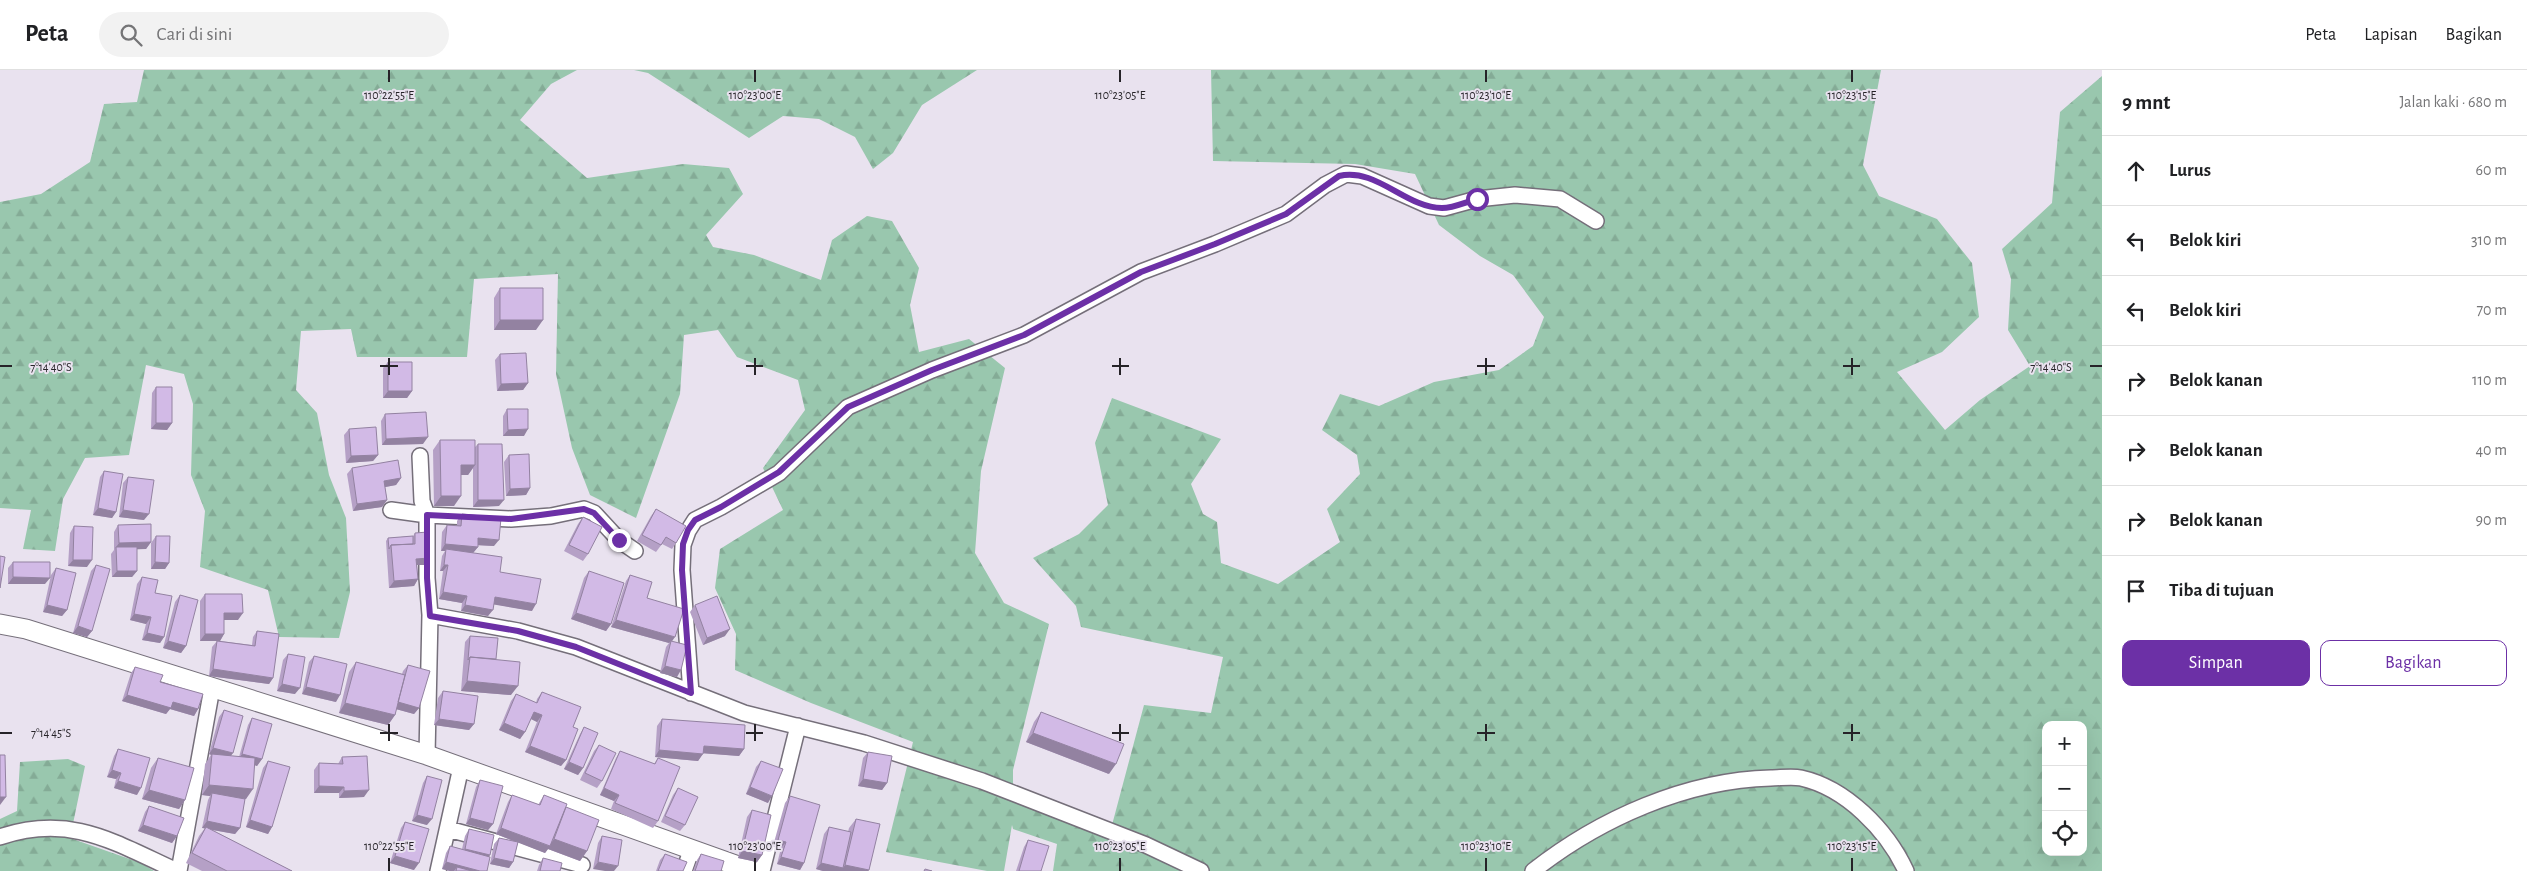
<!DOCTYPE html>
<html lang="id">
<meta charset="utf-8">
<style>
body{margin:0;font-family:"Alegreya Sans",sans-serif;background:#f2f2f2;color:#202124}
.controls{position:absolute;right:15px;bottom:15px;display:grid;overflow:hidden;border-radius:10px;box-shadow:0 5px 20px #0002}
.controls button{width:45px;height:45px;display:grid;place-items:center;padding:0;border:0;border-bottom:1px solid #e0e0e0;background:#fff;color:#202124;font:25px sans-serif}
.stop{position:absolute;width:15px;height:15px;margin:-11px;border:4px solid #6c30a6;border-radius:50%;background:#fff}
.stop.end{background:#6c30a6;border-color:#fff;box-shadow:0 1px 5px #0008}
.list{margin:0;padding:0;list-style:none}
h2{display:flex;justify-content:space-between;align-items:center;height:65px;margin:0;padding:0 20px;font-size:21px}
h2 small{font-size:16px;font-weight:400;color:#757577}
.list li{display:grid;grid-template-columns:32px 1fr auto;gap:15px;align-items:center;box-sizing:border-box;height:70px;padding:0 20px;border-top:1px solid #e0e0e0}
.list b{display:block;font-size:19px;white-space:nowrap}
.list em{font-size:16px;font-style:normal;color:#757577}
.actions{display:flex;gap:10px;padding:15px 20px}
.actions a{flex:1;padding:11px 0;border:1px solid #6c30a6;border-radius:10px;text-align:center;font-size:18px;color:#6c30a6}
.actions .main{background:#6c30a6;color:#fff}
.icon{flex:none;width:28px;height:28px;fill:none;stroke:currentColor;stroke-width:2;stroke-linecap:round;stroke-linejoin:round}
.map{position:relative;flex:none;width:2102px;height:801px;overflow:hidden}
header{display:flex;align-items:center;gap:30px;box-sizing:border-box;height:70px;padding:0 25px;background:#fff;border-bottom:1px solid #e0e0e0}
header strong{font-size:24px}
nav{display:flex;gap:28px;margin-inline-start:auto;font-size:18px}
.search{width:350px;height:45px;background:#f2f2f2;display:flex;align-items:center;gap:12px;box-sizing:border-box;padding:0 18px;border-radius:28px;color:#757577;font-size:19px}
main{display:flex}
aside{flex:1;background:#fff}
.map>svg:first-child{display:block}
.forest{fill:url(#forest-firs);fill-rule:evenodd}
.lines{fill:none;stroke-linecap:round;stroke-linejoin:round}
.minor-casing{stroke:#756f7a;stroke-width:18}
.tertiary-casing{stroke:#756f7a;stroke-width:21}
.minor{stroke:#fff;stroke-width:15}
.tertiary{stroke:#fff;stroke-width:19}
.wall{fill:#b5a0c6}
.shaded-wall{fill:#9382a1}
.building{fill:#d2bae6;stroke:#9382a1}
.route{stroke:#6c30a6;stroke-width:6}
.ticks{fill:none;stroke:#262328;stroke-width:2}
.ticks-label{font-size:12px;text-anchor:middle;fill:#262328;stroke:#e9e2ef;stroke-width:4;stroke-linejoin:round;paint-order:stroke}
</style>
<header>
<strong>Peta</strong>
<div class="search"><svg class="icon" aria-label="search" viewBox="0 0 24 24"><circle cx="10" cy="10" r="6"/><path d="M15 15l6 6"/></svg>Cari di sini</div>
<nav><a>Peta</a><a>Lapisan</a><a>Bagikan</a></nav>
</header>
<main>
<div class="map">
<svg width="2102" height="801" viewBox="0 0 2102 801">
<defs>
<pattern id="forest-firs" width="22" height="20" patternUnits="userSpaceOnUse" patternTransform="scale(1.25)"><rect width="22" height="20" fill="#99c7ae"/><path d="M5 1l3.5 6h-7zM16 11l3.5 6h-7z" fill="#84ab96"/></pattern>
</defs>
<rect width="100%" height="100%" fill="#e9e2ef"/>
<path class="forest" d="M144,0H577L551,14L520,50L587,108L683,94L729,98L743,124L706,165L713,177L754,185L821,210L832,170L867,146L892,151L919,198L910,235L919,282L969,269L1005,298L981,401L975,483L1004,533L1049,554L1013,700V723L1112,755L1144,635L1211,643L1223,587L1081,557L1076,536L1033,488L1079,464L1108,435L1095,373L1112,328L1221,369L1191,414L1203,444L1217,452L1221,493L1278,514L1340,472L1327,439L1360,404L1357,385L1322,360L1340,324L1379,336L1434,312L1499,300L1533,276L1544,247L1513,205L1480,186L1439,155L1415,104L1355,94L1213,91L1211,0H1881L1863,95L1879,126L1937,149L1972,193L1979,247L1942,282L1897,302L1945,360L1980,330L2030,296L2008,260L2011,209L2002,179L2052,133L2060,42L2102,6V801H1053L1057,774L1013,759L1012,755L1004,801H987L886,782L913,672L811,633L735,600L736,564L715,518L720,479L783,440L763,398L805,340L798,310L737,287L718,260L684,265L680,324L636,448L590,425L572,378L556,304L558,204L474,209L467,287H357L351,259L301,261L296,320L317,343L329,405L346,448L350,522L339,568L279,567L268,520L200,497L205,441L191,405L193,334L184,304L146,295L129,385L85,388L63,429L55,481L23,479L31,440L0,438V132L41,124L90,92L104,34L137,32ZM2046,655H2083V782H2046Z
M634,0H977L922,35L893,83L873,99L855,67L819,49L783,46L749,68L648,3Z
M68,689L85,696L70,768L141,793L154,801H0V749L17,741L20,692Z"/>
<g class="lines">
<g class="minor-casing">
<path id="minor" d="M420,386L422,431L427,445V508L430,545L427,685
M391,440L427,445L511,449L551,446L584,439L594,443L619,470L635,481
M430,545L518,561L576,577L744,643L864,673L982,711L1146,775L1201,801
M691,623L682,500L683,475L688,461L695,450L721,437L779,403L848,337L932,300L1024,265L1141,202L1215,174L1286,144L1325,115L1346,104L1362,106L1429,136L1444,138L1477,129L1515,125L1560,129L1596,151
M448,759L582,795
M0,767C71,743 115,773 177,801
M179,801L212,618
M438,801L461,697
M684,801L691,781
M762,801L798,656
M1533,801C1599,749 1686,710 1771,708C1780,708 1792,706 1801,708C1846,718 1887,760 1906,801"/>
</g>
<g class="tertiary-casing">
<path id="tertiary" d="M0,554L26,559L427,685L752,801"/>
</g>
<use href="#minor" class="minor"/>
<use href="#tertiary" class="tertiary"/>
</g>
<path class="wall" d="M500,218L536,260H494V228Z
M500,284L528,313L523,320L497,321L495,290Z
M388,292L412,321L407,328H383V298Z
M156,317L172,353L167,360L151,359L152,323Z
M507,339L524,366H503V346Z
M385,344L423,374L382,375L381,351Z
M349,359L378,385L373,391L346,393L344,365Z
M440,370L475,377L478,374L499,436L473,437V398L468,405H461L454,436H434L433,380Z
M509,385L530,418L526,425L506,426L504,392Z
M352,398L401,408L396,415L385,417L387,430L382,437L353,441L347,404Z
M104,401L116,442L112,448L93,445L100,407Z
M128,407L144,450L119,447L123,413Z
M656,439L676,473L672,479L662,474L656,482L637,471L651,446Z
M462,444L494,476L478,475V477L473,483L500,502L532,541L494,534L488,546L461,541L462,533L439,529L443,501H440L442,486L445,481H441L442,462L447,455L457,456V451Z
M583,447L588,484L583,491L564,481L578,454Z
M118,455L151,472L146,479H137V501L132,507H112L111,484L114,480V462Z
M74,456L87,497L68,496L70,463Z
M415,463L425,495H417L418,509L414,516L389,518L386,471L388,468L413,466Z
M156,466L169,493L165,499H151V473Z
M13,492L45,514H8V498Z
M96,495L92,561L87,567L73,563L91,501Z
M56,498L67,540L62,546L43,542L51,505Z
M589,501L611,554L606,561L571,549L584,508Z
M630,505L647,528L672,571L677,607L660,603L666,577L669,573L611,557L626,511Z
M142,507L155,523L164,567L160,573L142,570L146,554L130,550L137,514Z
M205,524L238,550H224V564L220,571L252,575L253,567L257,561L273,608L269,614L209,606L212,577L217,571H200V531Z
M180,525L186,576L181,583L163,578L175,532Z
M695,535L725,566L703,575L690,542Z
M470,566L496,589L511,625L461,621L465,572Z
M288,584L295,624L277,621L283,590Z
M314,586L336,632L302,624L309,592Z
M356,592L402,604L403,601L408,595L419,638L414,644L396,639L395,645L388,655L339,643L349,602Z
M135,597L160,612L198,639L194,646L170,639L166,644L122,631L131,603Z
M443,621L474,654L469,660L434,655L438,628Z
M542,622L573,657L566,690L561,696L525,682L537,652L531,649L525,662L520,669L499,660L511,631L516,624L536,633L537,629Z
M224,640L231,686L239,687L248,655L252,648L262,689L257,696L255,695L246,729H245L240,758L235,764L212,760L292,801H202L186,793L199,766L205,758H202L208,730L210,726L202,725L205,694L211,685L209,684L219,647Z
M1041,642L1109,704L1026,672L1034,652Z
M662,649L744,679L739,686L703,683L698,691L655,687L657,656Z
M584,657L583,698L578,705L564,699L580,664Z
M599,675L602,711L597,718L580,710L594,681Z
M118,679L137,725L114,718L116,709L107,707L114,686Z
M620,681L654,694L658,688V751L653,758L611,739L614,731L600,725L616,688Z
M868,682L887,713L882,720L858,716L863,688Z
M342,687L364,727L339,728V723H314V700L319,693L338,694Z
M158,688L185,730L179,739L142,729L151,698Z
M268,691L272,757L268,764L246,757L263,698Z
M761,691L768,733L746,724L756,697Z
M427,706V755L412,751L423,713Z
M480,710L493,754L488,760L466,754L476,717Z
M678,718L685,755L680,761L661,752L673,725Z
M512,725L538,735L544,725L564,741L566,737L587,781L580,791L548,779L545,783L518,772L513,792L509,798L490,794L494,774L499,768L513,771L496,764L508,732Z
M790,726L804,793L800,800L777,794L781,778L773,776L785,733Z
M149,736L177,766L172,773L138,761L145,742Z
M752,740L762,785L757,792L738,788L747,747Z
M856,749L869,800L868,801H823L816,799L824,764L829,757L848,762L849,758Z
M405,752L414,800L390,793L401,758Z
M469,759L489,786L487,801H450L442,799L446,783L450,776L462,779L465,766Z
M602,766L622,770L593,799L598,773Z
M1028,770L1041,801H1016L1024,777Z
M665,784L683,801H656L660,790Z
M701,784L721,801H693L697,790Z
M543,788L560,801H537L539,795Z"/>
<path class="shaded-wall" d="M500,250H543L536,260H494Z
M528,313L523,320L497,321L501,314Z
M388,321H412L407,328H383Z
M156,353H172L167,360L151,359Z
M528,359L524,366H503L508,360Z
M428,367L423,374L382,375L386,369Z
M378,385L373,391L346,393L351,386Z
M461,395H475L468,405H454Z
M401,408L396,415L380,418L384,411Z
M530,418L526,425L506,426L510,419Z
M441,426H461L454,436H434Z
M387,430L382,437L353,441L357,434Z
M478,430H504L499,436L473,437Z
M98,438L116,442L112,448L93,445Z
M123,440L149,444L144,450L119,447Z
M478,468L499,470L494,476L474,475Z
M151,472L146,479L116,480V477L114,480L119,473Z
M445,474L478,477L473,483L446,479L445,481H441Z
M429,488L425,495H412L416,489Z
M73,490H92L87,497L68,496Z
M155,492L169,493L165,499H151Z
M444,495H448L443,501H440Z
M117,501H137L132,507H112Z
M13,507L50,508L45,514H8Z
M418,509L414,516L389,518L394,511Z
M443,522L467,526L462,533L439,529Z
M495,527L536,534L532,541L491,534Z
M47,535L67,540L62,546L43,542Z
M465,535L493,540L488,546L461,541Z
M224,543H243L238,550H219Z
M576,543L611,554L606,561L571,549Z
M134,544L151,547L146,554L130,550Z
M616,550L675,567L670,574L671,571L669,573L611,557Z
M78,556L92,561L87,567L73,563Z
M730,559L725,566L703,575L707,568Z
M147,563L164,567L160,573L142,570Z
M205,564H224L220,571H200Z
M168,571L186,576L181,583L163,578Z
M665,596L681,600L677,607L660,603Z
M213,599L273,608L269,614L209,606Z
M467,611L518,616L511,625L461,621Z
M282,614L300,618L295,624L277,621Z
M306,617L340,625L336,632L302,624Z
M127,625L173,632L198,639L194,646L170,639L166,644L122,631Z
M397,631L419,638L414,644L392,638Z
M345,633L395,645L388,655L339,643Z
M534,642L542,645L537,652L529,648Z
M439,649L474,654L469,660L434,655Z
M504,653L525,662L520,669L499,660Z
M1033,663L1116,694L1109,704L1026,672Z
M530,676L566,690L561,696L525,682Z
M704,676L744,679L739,686L699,683Z
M213,678L233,683L228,690L209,684Z
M659,680L703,684L698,691L655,687Z
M242,684L262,689L257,696L238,690Z
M569,692L583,698L578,705L564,699Z
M112,700L121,703L116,709L107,707Z
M863,709L887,713L882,720L858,716Z
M118,711L141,718L137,725L114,718Z
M209,715L253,719L246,729L212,726V723L210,726L202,725Z
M319,716L344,717L339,723H314Z
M750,717L772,726L768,733L746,724Z
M604,718L619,725L614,731L600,725Z
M149,720L185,730L179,739L142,729Z
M369,720L364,727L339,728L344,721Z
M0,727H6L0,735Z
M417,745L432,749L427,755L412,751Z
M470,748L493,754L488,760L466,754Z
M250,750L272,757L268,764L246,757Z
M207,751L240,758L235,764L202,758Z
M143,755L177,766L172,773L138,761Z
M501,758L549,776L554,769L587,781L580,791L548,779L545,783L496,764Z
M778,770L786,772L781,778L773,776Z
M465,779L490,785L485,792L461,786Z
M742,781L762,785L757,792L738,788Z
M395,786L419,793L414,800L390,793Z
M781,787L804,793L800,800L777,794Z
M494,788L513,792L509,798L490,794Z
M446,792L480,801H456L457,797L454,801H450L442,799Z
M598,792L618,796L614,801H605L593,799Z
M821,793L843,798L845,795L869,800L868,801H823L816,799Z"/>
<path class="building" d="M500,218H543V250H500Z
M526,283L528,313L501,314L500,284Z
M388,292H412V321H388Z
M156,317H172V353H156Z
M507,339H528V359L508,360Z
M426,342L428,367L386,369L385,344Z
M376,357L378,385L351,386L349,359Z
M440,370H475V395H461V426H441Z
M478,374H502L504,430H478Z
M529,384L530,418L510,419L509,385Z
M398,390L401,408L384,411L387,430L357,434L352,398Z
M104,401L123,404L116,442L98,438Z
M128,407L154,410L149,444L123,440Z
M656,439L686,456L676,473L666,467L661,475L642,465Z
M462,444L501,448L499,470L478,468V477L445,474L447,455L461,456Z
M583,447L602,457L588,484L569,475Z
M151,454V472L119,473L118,455Z
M74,456L93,457L92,490H73Z
M428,462L429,488L416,489L418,509L394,511L391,475L415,474V463Z
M156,466H170L169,493L155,492Z
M413,466V474L391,475L389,479L388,468Z
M116,477H137V501H117Z
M446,479L502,487L500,502L541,509L536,534L495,527L493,540L465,535L467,526L443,522L448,495H444Z
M0,486L5,487L0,518Z
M13,492H50V508L13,507Z
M96,495L110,499L92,561L78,556Z
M56,498L76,503L67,540L47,535Z
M589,501L624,513L611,554L576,543Z
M630,505L652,512L647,528L684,539L675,567L616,550Z
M142,507L158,510L155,523L172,526L164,567L147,563L151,547L134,544Z
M205,524H242L243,543H224V564H205Z
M180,525L198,530L186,576L168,571Z
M717,526L730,559L707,568L695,535Z
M257,561L279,564L273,608L213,599L217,571L255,576Z
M470,566L498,568L496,589L470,587L468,590Z
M671,571L687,575L681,600L665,596Z
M288,584L305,587L300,618L282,614Z
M314,586L347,594L340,625L306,617Z
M470,587L520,592L518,616L467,611Z
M356,592L405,605L395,645L345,633Z
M408,595L430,601L419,638L398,632Z
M135,597L163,605L160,612L203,624L198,639L173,632L171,638L127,625Z
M443,621L478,626L474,654L439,649Z
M542,622L581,637L573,657L578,659L566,690L530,676L542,645L534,642L525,662L504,653L516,624L537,633Z
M224,640L243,646L233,683L213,678Z
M1041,642L1124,674L1116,694L1033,663Z
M252,648L272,654L262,689L242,684Z
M662,649L745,655L744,679L704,676L703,684L659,680Z
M584,657L598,663L583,698L569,692Z
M599,675L616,683L602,711L585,703Z
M118,679L150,688L141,718L118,711L121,703L112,700Z
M620,681L655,694L658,688L680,697L658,751L615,733L619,725L604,718Z
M868,682L892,686L887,713L863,709Z
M212,684L255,688L253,719L209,715Z
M0,685H5L6,727H0Z
M367,686L369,720L344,721V717L319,716V693L343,694L342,687Z
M158,688L194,698L185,730L149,720Z
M268,691L290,697L272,757L250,750Z
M761,691L783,699L772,726L750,717Z
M427,706L442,710L432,749L417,745Z
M480,710L503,716L493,754L470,748Z
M678,718L698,727L685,755L665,746Z
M212,723L245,729L240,758L207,751Z
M512,725L540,735L544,725L567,734L550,776L501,758Z
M790,726L820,735L804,793L781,787L786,772L778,770Z
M149,736L184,748L177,766L143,755Z
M566,737L599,750L587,781L554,769Z
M752,740L771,745L762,785L742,781Z
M856,749L880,754L869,800L845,795Z
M405,752L429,759L419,793L395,786Z
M206,757L292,801H227L192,783Z
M829,757L851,762L843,798L821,793Z
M469,759L494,765L490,785L465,779Z
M602,766L622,770L618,796L598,792Z
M499,768L518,772L513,792L494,788Z
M1028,770L1049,776L1041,801H1019Z
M450,776L490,787L487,801H480L446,792Z
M665,784L687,792L683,801H658Z
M701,784L724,791L721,801H695Z
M543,788L562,793L560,801H540Z
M457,797L472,801H456Z
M925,799L932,801H924Z"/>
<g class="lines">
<path class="route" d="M619,470L594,443L584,439L511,449L427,445V508L430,546L518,561L576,577L691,623L682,500L683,474L688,460L695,450L721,437L779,402L848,337L932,300L1024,265L1141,202L1215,174L1286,144L1339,106C1376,97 1406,138 1442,138C1453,138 1466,132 1477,129"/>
</g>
<path class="ticks" d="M389,0V12M755,0V12M1120,0V12M1486,0V12M1852,0V12M389,288V305M755,288V305M1120,288V305M1486,288V305M1852,288V305M0,296H12M380,296H398M746,296H763M1112,296H1129M1477,296H1495M1843,296H1860M2090,296H2102M389,654V671M755,654V671M1120,654V671M1486,654V671M1852,654V671M0,663H12M380,663H398M746,663H763M1112,663H1129M1477,663H1495M1843,663H1860M389,788V801M755,788V801M1120,788V801M1486,788V801M1852,788V801"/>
<g class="ticks-label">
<text x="389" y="29">110°22'55"E</text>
<text x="755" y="29">110°23'00"E</text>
<text x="1120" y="29">110°23'05"E</text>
<text x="1486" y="29">110°23'10"E</text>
<text x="1852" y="29">110°23'15"E</text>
<text x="51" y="301">7°14'40"S</text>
<text x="2051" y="301">7°14'40"S</text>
<text x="51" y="667">7°14'45"S</text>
<text x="389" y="780">110°22'55"E</text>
<text x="755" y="780">110°23'00"E</text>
<text x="1120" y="780">110°23'05"E</text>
<text x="1486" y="780">110°23'10"E</text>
<text x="1852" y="780">110°23'15"E</text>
</g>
</svg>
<div class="controls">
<button>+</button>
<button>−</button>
<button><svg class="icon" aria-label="locate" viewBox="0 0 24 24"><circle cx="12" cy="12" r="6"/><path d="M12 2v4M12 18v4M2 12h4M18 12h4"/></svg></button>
</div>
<div class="stop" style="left:1477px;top:129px"></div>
<div class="stop end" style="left:619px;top:470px"></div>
</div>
<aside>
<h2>9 mnt<small>Jalan kaki · 680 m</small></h2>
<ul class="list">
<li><svg class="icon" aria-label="ahead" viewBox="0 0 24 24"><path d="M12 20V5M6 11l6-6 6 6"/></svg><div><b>Lurus</b></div><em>60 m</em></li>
<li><svg class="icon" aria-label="left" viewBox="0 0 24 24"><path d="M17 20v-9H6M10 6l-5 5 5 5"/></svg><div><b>Belok kiri</b></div><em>310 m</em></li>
<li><svg class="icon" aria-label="left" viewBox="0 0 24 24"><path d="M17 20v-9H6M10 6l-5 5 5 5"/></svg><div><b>Belok kiri</b></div><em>70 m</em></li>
<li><svg class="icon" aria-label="right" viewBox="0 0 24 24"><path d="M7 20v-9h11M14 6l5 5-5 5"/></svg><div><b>Belok kanan</b></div><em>110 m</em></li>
<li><svg class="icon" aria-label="right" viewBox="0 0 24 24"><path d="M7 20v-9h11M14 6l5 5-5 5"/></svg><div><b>Belok kanan</b></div><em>40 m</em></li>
<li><svg class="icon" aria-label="right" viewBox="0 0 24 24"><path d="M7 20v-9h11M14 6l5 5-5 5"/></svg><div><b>Belok kanan</b></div><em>90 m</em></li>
<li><svg class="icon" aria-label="arrive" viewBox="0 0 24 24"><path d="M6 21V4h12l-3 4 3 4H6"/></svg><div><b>Tiba di tujuan</b></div></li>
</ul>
<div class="actions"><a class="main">Simpan</a><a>Bagikan</a></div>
</aside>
</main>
